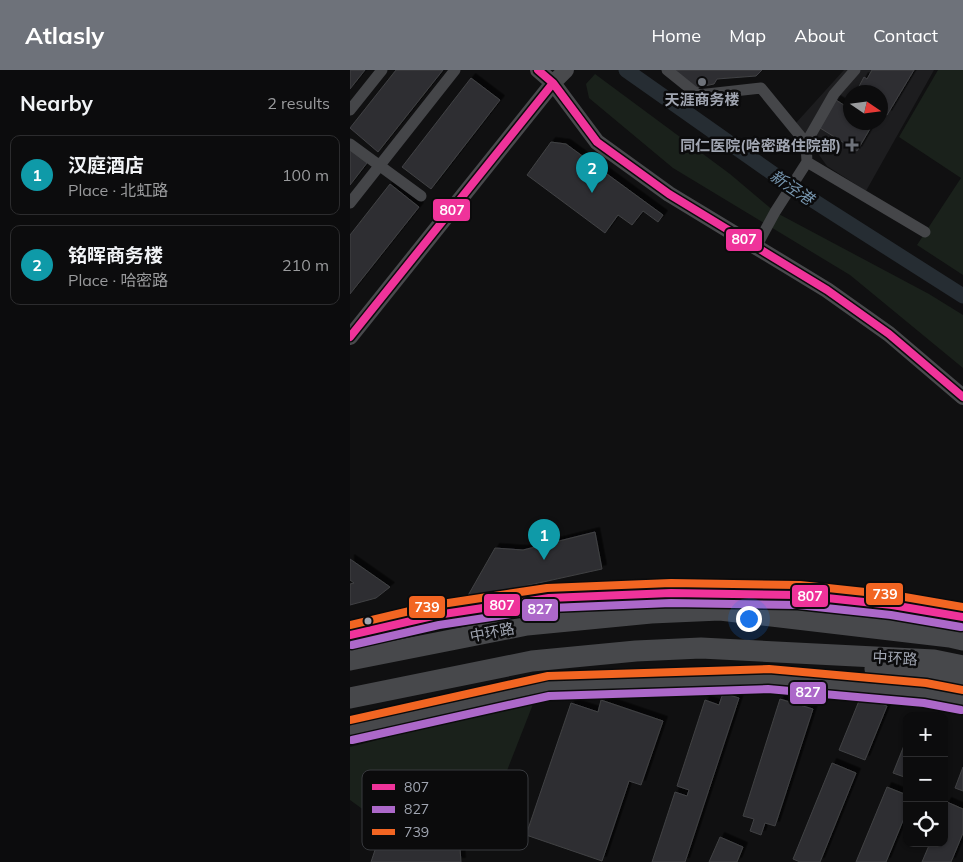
<!DOCTYPE html>
<meta charset="utf-8">
<style>
body{margin:0;font-family:Mulish,"Noto Sans SC",sans-serif;background:#151516;color:#f1f3f6}
.controls{position:absolute;right:15px;bottom:15px;display:grid;overflow:hidden;border-radius:10px;box-shadow:0 1px 4px #0004}
.controls button{width:45px;height:45px;display:grid;place-items:center;padding:0;border:0;border-bottom:1px solid #2c2c2e;background:#0c0c0d;color:#f1f3f6;font:25px sans-serif}
.compass{position:absolute;left:493px;top:15px;width:45px;height:45px;border-radius:50%;background:#0c0c0d;box-shadow:0 1px 4px #0004;rotate:103deg}
.you{position:absolute;left:398px;top:548px;width:18px;height:18px;margin:-12px;border:4px solid #fff;border-radius:50%;background:#1a73e8;box-shadow:0 0 0 8px #1a73e833}
.badge{display:grid;place-items:center;width:32px;height:32px;border-radius:50%;background:#6e727a;color:#fff;font-size:16px;font-weight:700}
.pin{position:absolute;translate:-50% -41px;filter:drop-shadow(0 1px 2px #0008)}
.pin::after{content:'';position:absolute;top:26px;width:18px;height:15px;background:inherit;clip-path:polygon(0 0,100% 0,50% 100%)}
.list{margin:0;padding:0;list-style:none}
h2{display:flex;justify-content:space-between;align-items:center;height:65px;margin:0;padding:0 20px;font-size:21px}
h2 small{font-size:16px;font-weight:400;color:#9a9b9d}
.list li{display:grid;grid-template-columns:32px 1fr auto;gap:15px;align-items:center;box-sizing:border-box;height:80px;margin:0 10px 10px;padding:0 10px;border:1px solid #2c2c2e;border-radius:10px}
.list b{display:block;font-size:19px;white-space:nowrap}
.list p{margin:0;font-size:16px;white-space:nowrap;color:#9a9b9d}
.list em{font-size:16px;font-style:normal;color:#9a9b9d}
.icon{flex:none;width:28px;height:28px;fill:none;stroke:currentColor;stroke-width:2;stroke-linecap:round;stroke-linejoin:round}
.map{position:relative;flex:none;width:613px;height:792px;overflow:hidden}
header{display:flex;align-items:center;gap:30px;box-sizing:border-box;height:70px;padding:0 25px;background:#6e727a;color:#fff}
header strong{font-size:24px}
nav{display:flex;gap:28px;margin-inline-start:auto;font-size:18px}
main{display:flex}
aside{flex:1;background:#0c0c0d}
.map>svg:first-child{display:block}
.built{fill:#1d1d1f;fill-rule:evenodd}
.green{fill:#1a211b}
.lines{fill:none;stroke-linecap:round;stroke-linejoin:round}
.canal{stroke:#262d33;stroke-width:15}
.building{fill:#2f2f31;stroke:#404144;filter:url(#shadow)}
.street{stroke:#454649;stroke-width:11}
.secondary{stroke:#494a4d;stroke-width:16}
.primary{stroke:#47484b;stroke-width:18}
.highway{stroke:#47484b;stroke-width:21}
.bus-1-casing{stroke:#0b0b0c;stroke-width:11}
.bus-2-casing{stroke:#0b0b0c;stroke-width:11}
.bus-3-casing{stroke:#0b0b0c;stroke-width:11}
.bus-1{stroke:#ef339a;stroke-width:8}
.bus-2{stroke:#ac68c9;stroke-width:8}
.bus-3{stroke:#f26522;stroke-width:8}
.poi-dot{fill:#6e727a;stroke:#0b0b0c;stroke-width:2}
.bus-dot{fill:#a1a6b2;stroke:#0b0b0c;stroke-width:2}
.labels{text-anchor:middle;dominant-baseline:central;stroke-width:5;stroke-linejoin:round;paint-order:stroke}
.poi-label{font-size:15px;font-weight:bold;fill:#a1a6b2;stroke:#0b0b0c}
.street-label{font-size:15px;fill:#a1a6b2;stroke:#0b0b0c}
.water-label{font-size:16px;font-style:italic;fill:#7695ae;stroke:#0b0b0c}
.key{fill:#0b0b0c;stroke:#383a3e;stroke-width:1}
.key-label{font-size:14px;fill:#a1a6b2}
.line-badge{stroke:#0b0b0c;stroke-width:2}
.badge-label{font-size:14px;text-anchor:middle;font-weight:bold;fill:#fff}
</style>
<header>
<strong>Atlasly</strong>
<nav><a>Home</a><a>Map</a><a>About</a><a>Contact</a></nav>
</header>
<main>
<aside>
<h2>Nearby<small>2 results</small></h2>
<ul class="list">
<li><span class="badge" style="background:#0f9aa8">1</span><div><b>汉庭酒店</b><p>Place · 北虹路</p></div><em>100 m</em></li>
<li><span class="badge" style="background:#0f9aa8">2</span><div><b>铭晖商务楼</b><p>Place · 哈密路</p></div><em>210 m</em></li>
</ul>
</aside>
<div class="map">
<svg width="613" height="792" viewBox="0 0 613 792">
<defs>
<filter id="shadow"><feDropShadow dx="4.5" dy="-4.5" stdDeviation="0" flood-color="#0009"/></filter>
</defs>
<rect width="100%" height="100%" fill="#101011"/>
<path class="built" d="M494,0H584L516,121L477,96L446,53ZM500,22H530V52H500Z"/>
<path class="green" d="M588,0H613V205L567,175L611,108L549,67Z
M245,4L380,104L425,142L579,224L613,245V298L500,205L323,98L239,28L236,14Z
M185,629L142,739L33,713L22,746L0,730V677Z"/>
<g class="lines">
<path class="canal" d="M276,0L442,117L613,226"/>
</g>
<path class="building" d="M0,0H15L0,19Z
M46,0H93L28,82L0,58Z
M324,0H412L406,6L367,9L364,14L345,18Z
M522,0H564L537,45L530,42V22H506L514,7L517,9Z
M121,8L150,30L81,119L52,97Z
M486,30L497,37L500,31V52H524L507,81L470,58Z
M201,72L216,74L313,145L308,152L293,141L282,155L268,145L255,163L177,105Z
M0,80L17,93L0,115Z
M40,114L69,137L0,224V165Z
M245,462L252,499L116,529L145,478L173,480Z
M0,489L40,517L26,528L0,535V514L4,513L0,510Z
M373,623L389,628L335,792H302L325,722L337,726L339,720L327,716L355,630L369,635Z
M511,626L537,636L515,690L489,680Z
M430,629L463,639L425,756L415,753L411,765L400,761L404,749L393,746Z
M251,630L313,651L291,715L279,711L252,791L176,765L221,633L248,642Z
M557,668V708L543,703Z
M482,693L506,703L470,792H450L443,789Z
M613,697V721L605,718Z
M537,717L557,725V741L536,792H506Z
M597,732L613,739V763L601,792H572L580,773H594V737Z
M44,756L110,778L111,792H21L31,762Z
M370,767L393,777L387,792H359Z"/>
<g class="lines">
<path class="street" d="M317,0L348,25L411,18L456,73
M0,40L32,0
M0,74L71,126
M457,92L575,162
M0,133L105,0
M406,177L425,142L457,92L456,73L484,24L505,0"/>
<path class="secondary" d="M188,0L203,13L247,72L319,124L477,220L539,264L613,327
M0,267L203,13L216,0"/>
<path class="primary" d="M0,565L87,545L199,528L321,523L449,525L542,535L613,547
M0,660L198,616L418,609L575,623L613,630"/>
<path class="highway" d="M0,590L177,555L301,543L370,540L600,567L613,570
M525,599L613,614
M0,628L182,591L286,581L351,578L584,590L613,596"/>
<g class="bus-1-casing">
<path id="bus-1" d="M188,0L203,13L247,72L319,124L477,220L539,264L613,327
M0,267L203,13
M0,565L87,545L199,528L321,523L449,525L542,535L613,547"/>
</g>
<g class="bus-2-casing">
<path id="bus-2" d="M2,575L89,555L200,538L321,533L448,535L541,545L611,557
M2,670L199,626L418,619L574,633L611,640"/>
</g>
<g class="bus-3-casing">
<path id="bus-3" d="M0,555L85,535L197,518L321,513L450,515L543,525L613,537
M0,650L198,606L419,599L576,613L613,620"/>
</g>
<use href="#bus-1" class="bus-1"/>
<use href="#bus-2" class="bus-2"/>
<use href="#bus-3" class="bus-3"/>
</g>
<g class="poi-dot">
<circle cx="352" cy="12" r="5"/>
<path d="M499.5 67.5h5v5h5v5h-5v5h-5v-5h-5v-5h5z"/>
</g>
<circle class="bus-dot" cx="18" cy="551" r="4.5"/>
<g class="labels">
<g class="poi-label">
<text x="352" y="29">天涯商务楼</text>
<text x="491" y="75" text-anchor="end">同仁医院(哈密路住院部)</text>
</g>
<g class="street-label">
<text transform="translate(142 562) rotate(-11)">中环路</text>
<text transform="translate(545 588) rotate(3)">中环路</text>
</g>
<g class="water-label">
<text transform="translate(442 117) rotate(34)">新泾港</text>
</g>
</g>
<rect x="12" y="700" width="166" height="80" rx="8" class="key"/>
<rect x="22" y="714" width="23" height="6" fill="#ef339a"/>
<rect x="22" y="736" width="23" height="7" fill="#ac68c9"/>
<rect x="22" y="759" width="23" height="6" fill="#f26522"/>
<g class="key-label">
<text x="54" y="722">807</text>
<text x="54" y="744">827</text>
<text x="54" y="767">739</text>
</g>
<g class="line-badge">
<rect x="82" y="128" width="39" height="24" rx="5" fill="#ef339a"/>
<rect x="375" y="158" width="38" height="24" rx="5" fill="#ef339a"/>
<rect x="515" y="512" width="39" height="24" rx="5" fill="#f26522"/>
<rect x="441" y="514" width="38" height="24" rx="5" fill="#ef339a"/>
<rect x="133" y="523" width="38" height="24" rx="5" fill="#ef339a"/>
<rect x="58" y="525" width="38" height="24" rx="5" fill="#f26522"/>
<rect x="171" y="528" width="38" height="24" rx="5" fill="#ac68c9"/>
<rect x="439" y="611" width="38" height="24" rx="5" fill="#ac68c9"/>
</g>
<g class="badge-label">
<text x="102" y="145">807</text>
<text x="394" y="174">807</text>
<text x="535" y="529">739</text>
<text x="460" y="531">807</text>
<text x="152" y="540">807</text>
<text x="77" y="542">739</text>
<text x="190" y="544">827</text>
<text x="458" y="627">827</text>
</g>
</svg>
<div class="controls">
<button>+</button>
<button>−</button>
<button><svg class="icon" aria-label="locate" viewBox="0 0 24 24"><circle cx="12" cy="12" r="6"/><path d="M12 2v4M12 18v4M2 12h4M18 12h4"/></svg></button>
</div>
<svg class="compass" viewBox="-18 -18 36 36"><path d="M0-13l5 13h-10z" fill="#e53935"/><path d="M0 13l5-13h-10z" fill="#9a9b9d"/></svg>
<div class="you"></div>
<div class="pin badge" style="left:194px;top:490px;background:#0f9aa8">1</div>
<div class="pin badge" style="left:242px;top:123px;background:#0f9aa8">2</div>
</div>
</main>
